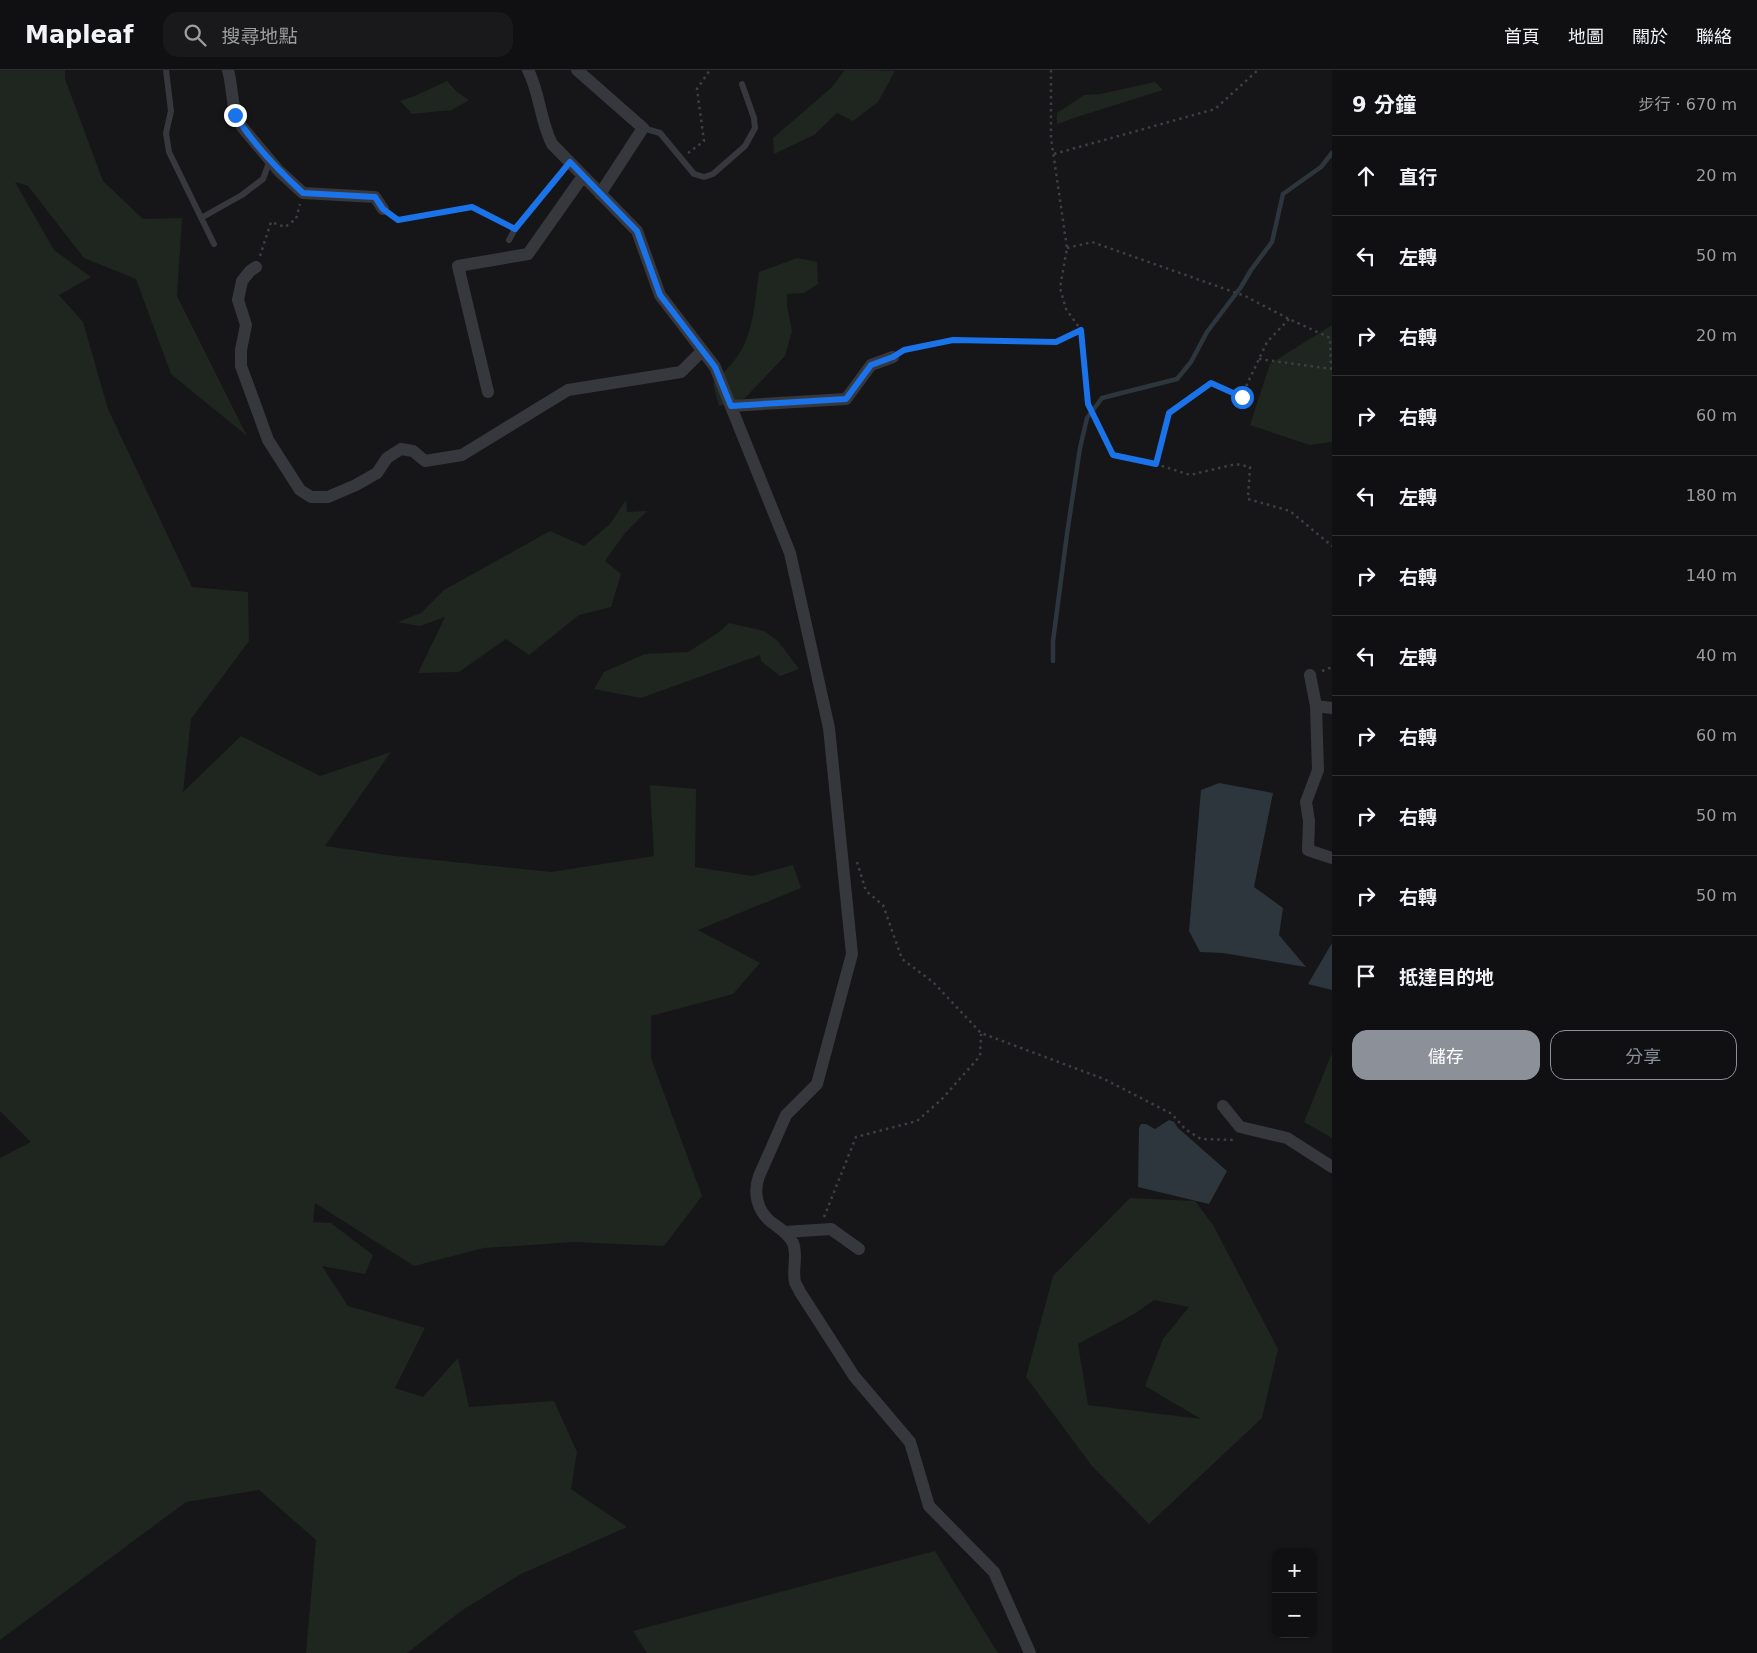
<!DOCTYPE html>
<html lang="zh-TW">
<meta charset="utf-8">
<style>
body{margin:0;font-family:"DejaVu Sans","Noto Sans TC",sans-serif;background:#19191b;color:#f1f3f6}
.controls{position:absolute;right:15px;bottom:15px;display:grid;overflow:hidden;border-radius:10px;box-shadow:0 1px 4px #0004}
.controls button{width:45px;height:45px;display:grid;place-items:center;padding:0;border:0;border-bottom:1px solid #303032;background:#101012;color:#f1f3f6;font:25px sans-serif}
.stop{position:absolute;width:15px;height:15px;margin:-11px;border:4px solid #1a73e8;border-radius:50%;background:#fff}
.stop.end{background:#1a73e8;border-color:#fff;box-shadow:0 1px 5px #0008}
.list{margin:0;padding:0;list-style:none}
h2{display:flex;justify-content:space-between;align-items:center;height:65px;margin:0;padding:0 20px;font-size:21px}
h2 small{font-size:16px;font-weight:400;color:#9c9d9f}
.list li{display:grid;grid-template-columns:32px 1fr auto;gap:15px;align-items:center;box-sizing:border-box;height:80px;padding:0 20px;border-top:1px solid #303032}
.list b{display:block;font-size:19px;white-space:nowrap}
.list em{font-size:16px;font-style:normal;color:#9c9d9f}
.actions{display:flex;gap:10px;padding:15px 20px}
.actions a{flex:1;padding:11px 0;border:1px solid #8c9099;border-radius:15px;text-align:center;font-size:18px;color:#8c9099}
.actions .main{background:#8c9099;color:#fff}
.icon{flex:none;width:28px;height:28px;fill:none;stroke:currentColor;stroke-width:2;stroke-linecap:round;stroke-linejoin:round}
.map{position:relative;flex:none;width:1332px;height:1583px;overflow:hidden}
header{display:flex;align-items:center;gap:30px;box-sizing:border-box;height:70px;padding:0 25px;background:#101012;border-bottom:1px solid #303032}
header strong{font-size:24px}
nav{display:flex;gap:28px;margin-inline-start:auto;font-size:18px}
.search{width:350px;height:45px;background:#19191b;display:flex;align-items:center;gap:12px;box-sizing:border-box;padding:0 18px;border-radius:15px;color:#9c9d9f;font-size:19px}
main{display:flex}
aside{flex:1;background:#101012}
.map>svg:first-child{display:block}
.green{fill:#1e261f;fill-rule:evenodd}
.water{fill:#2c363c}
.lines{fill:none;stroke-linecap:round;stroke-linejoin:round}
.stream{stroke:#2c363c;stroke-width:4.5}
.path{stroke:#3d3f44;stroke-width:2.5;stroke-dasharray:2.5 4;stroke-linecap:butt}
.lane{stroke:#37383d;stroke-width:6}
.street{stroke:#37383d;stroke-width:12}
.route{stroke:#1a73e8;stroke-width:6}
</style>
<header>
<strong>Mapleaf</strong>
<div class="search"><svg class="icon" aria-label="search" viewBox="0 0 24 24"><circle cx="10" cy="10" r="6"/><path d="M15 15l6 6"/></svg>搜尋地點</div>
<nav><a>首頁</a><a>地圖</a><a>關於</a><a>聯絡</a></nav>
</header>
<main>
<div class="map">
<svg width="1332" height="1583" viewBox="0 0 1332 1583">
<rect width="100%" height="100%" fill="#161618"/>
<path class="green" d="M0,0H65V9L103,111L143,149L182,148L177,226L247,366L171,304L136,209L84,188L28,116L15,112L54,180L91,207L59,225L83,252L108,339L192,517L248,522L249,571L191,649L183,722L241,666L320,706L391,682L325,776L395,786L551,802L654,786L650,715L696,719L695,797L752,806L793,795L801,818L698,860L760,893L733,924L651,946V988L702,1126L664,1176L573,1172L484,1178L414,1196L315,1133L313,1152L331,1153L373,1185L365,1204L322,1196L348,1236L425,1258L395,1318L423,1327L458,1288L469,1337L554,1331L577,1382L571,1419L627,1457L521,1504L461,1541L407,1583H306L316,1470L259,1420L186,1432L0,1570V1088L31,1072L0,1041Z
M845,0L895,1L878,32L853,51L837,43L814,65L774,84L773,68L831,18Z
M447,11L457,22L469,30L452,40L412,44L400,31L417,25Z
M1155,12L1163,20L1080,46L1057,54V43L1084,25L1100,24Z
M797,188L817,192L818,214L804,223L787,224V236L792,261L785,286L745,328L719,336L713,314C724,302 737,290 744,275C754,254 756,224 759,202Z
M1332,255V372L1310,375L1250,355L1270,294Z
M626,430L627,442L647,441L625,463L605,491L621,504L611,537L579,545L529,585L506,569L459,602L418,603L445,547L420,556L398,552L421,543L444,520L550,461L584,476L610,454Z
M729,553L764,561L778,571L799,599L780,606L761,591L760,585L641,628L594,619L604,602L645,584L688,582L719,562Z
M1332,983V1068L1304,1052Z
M1130,1128L1195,1131L1213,1155L1278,1279L1262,1348L1149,1454L1092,1396L1026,1307L1053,1206ZM1154,1230L1189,1237L1163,1269L1145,1316L1201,1349L1088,1335L1078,1274L1136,1243Z
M935,1481L998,1583H647L633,1561Z"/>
<path class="water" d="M1219,713L1273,723L1254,817L1283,838L1279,865L1306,897L1223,883L1200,882L1189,861L1201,720Z
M1332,873V920L1308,914Z
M1169,1050L1174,1052L1178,1058L1227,1101L1209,1134L1138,1117L1139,1058L1141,1054H1146L1155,1059Z"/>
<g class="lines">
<path class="stream" d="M1053,591V571L1067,464L1080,378L1087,348L1102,328L1177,309L1191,292L1207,262L1241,217L1251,200L1272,172L1283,124L1321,97L1332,83"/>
<path class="path" d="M1051,0V68L1067,178L1060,218L1066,239L1081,260L1088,334L1113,385L1156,394L1190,405L1236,394L1250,397L1248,429L1290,441L1332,476
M688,83L704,71L697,19L710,0
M1054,84L1215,39L1258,0
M392,146L397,150L472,137L507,155
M1067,178L1092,172L1245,226L1289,249L1330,268L1331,299
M260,186L271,152L285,157L296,149L300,134
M904,280L953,270L1056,272L1081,260
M1259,289L1332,299
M1156,394L1169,343L1211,313L1241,327L1267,272L1289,249
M1322,601L1332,597
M857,792L866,821L883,835L902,889L933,912L981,963L1104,1009L1172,1044L1185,1059L1201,1069L1236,1070
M824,1147L856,1067L917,1051L942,1029L980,986L981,964"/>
<path class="lane" d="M166,0L171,41L166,63L169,82L214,174
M643,58L660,63L694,104L704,107L713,104L745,76L755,58L754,48L742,14
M201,148L242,125L263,109L270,90
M509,170L515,159L570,92"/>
<path class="street" d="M228,0L230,9L235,45L242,57L279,101L303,123L375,127L383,139
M528,0C540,23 540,51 552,74L637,161L660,225L715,297L790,483L829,658L852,884L817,1014L786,1045L759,1106C753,1123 757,1140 771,1152C779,1158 788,1163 793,1173C798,1186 792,1199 795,1212C796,1215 799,1219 800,1222L854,1306L910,1372L929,1436L994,1502L1030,1583
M577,0L643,58L600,124
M256,197L250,201L242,211L238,230L246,255L241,280V296L268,370L300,420L311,427H328L356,415L377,403L387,388L401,379L413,381L425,391L462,385L568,320L681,302L702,281
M488,322L458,196L528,184L583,106
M731,336L846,329L871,295L893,287
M1310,605L1316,636L1318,700L1306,732L1309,751L1308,780L1332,788
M1316,636L1332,638
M1223,1036L1240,1057L1287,1068L1332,1097
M785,1162L831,1159L859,1179"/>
</g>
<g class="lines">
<path class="route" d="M235,45C253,74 278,100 303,123L375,127L383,139L398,150L472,137L515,159L570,92L637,161L660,225L715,297L731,336L846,329L871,295L893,287L904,280L953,270L1056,272L1081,260L1088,334L1113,385L1156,394L1169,343L1211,313L1242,327"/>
</g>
</svg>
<div class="controls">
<button>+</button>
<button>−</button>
</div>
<div class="stop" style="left:1242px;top:327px"></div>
<div class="stop end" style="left:235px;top:45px"></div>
</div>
<aside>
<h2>9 分鐘<small>步行 · 670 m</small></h2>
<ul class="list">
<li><svg class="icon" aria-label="ahead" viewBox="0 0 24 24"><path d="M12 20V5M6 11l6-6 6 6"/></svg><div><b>直行</b></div><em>20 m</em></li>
<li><svg class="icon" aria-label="left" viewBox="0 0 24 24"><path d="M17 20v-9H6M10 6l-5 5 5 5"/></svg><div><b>左轉</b></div><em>50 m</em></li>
<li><svg class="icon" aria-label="right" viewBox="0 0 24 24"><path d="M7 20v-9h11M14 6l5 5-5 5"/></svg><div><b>右轉</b></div><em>20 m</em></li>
<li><svg class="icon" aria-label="right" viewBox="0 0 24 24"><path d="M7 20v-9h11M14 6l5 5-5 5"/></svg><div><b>右轉</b></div><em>60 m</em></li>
<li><svg class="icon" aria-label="left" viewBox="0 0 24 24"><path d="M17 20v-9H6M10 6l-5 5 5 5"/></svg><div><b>左轉</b></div><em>180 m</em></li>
<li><svg class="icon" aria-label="right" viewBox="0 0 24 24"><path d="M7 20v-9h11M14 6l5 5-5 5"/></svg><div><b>右轉</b></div><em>140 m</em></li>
<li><svg class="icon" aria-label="left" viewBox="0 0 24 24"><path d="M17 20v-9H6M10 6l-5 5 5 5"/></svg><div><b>左轉</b></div><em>40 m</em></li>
<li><svg class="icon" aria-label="right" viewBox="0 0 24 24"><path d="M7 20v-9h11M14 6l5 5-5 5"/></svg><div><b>右轉</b></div><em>60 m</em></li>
<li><svg class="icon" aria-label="right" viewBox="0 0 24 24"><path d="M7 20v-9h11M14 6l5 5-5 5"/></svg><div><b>右轉</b></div><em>50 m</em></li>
<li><svg class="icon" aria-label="right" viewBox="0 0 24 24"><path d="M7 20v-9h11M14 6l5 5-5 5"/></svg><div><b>右轉</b></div><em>50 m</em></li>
<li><svg class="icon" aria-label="arrive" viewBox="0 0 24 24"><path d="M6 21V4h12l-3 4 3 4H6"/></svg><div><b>抵達目的地</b></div></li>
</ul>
<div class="actions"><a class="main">儲存</a><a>分享</a></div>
</aside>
</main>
